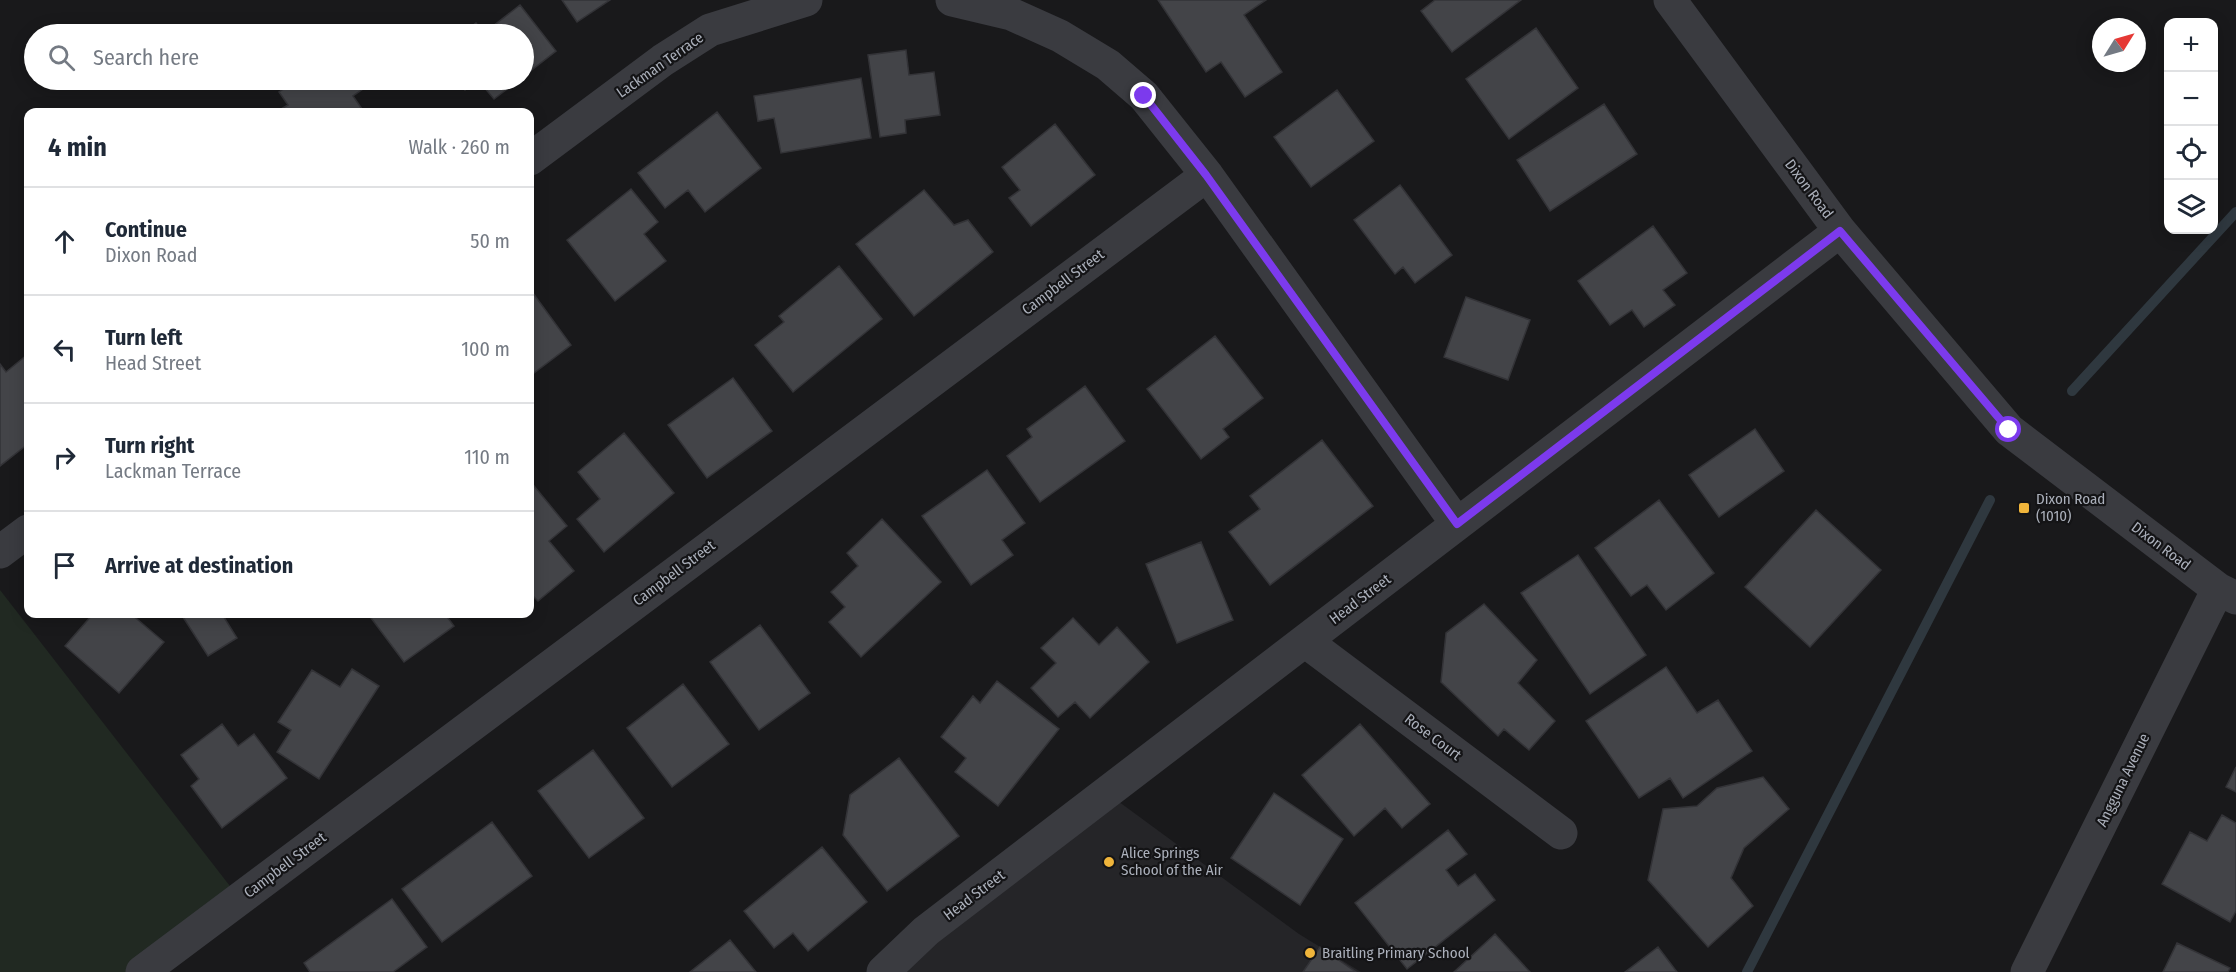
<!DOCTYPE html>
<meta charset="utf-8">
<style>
body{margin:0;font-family:"Fira Sans Condensed",sans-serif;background:#f2f2f3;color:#1f2937}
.controls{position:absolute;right:18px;top:18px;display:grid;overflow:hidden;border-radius:12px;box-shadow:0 3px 15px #0003}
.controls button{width:54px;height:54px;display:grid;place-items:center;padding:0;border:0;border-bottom:2px solid #e0e1e3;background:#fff;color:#1f2937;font:30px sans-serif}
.compass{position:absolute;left:2092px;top:18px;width:54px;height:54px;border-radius:50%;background:#fff;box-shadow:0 3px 15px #0003;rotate:53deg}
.stop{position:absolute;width:18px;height:18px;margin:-14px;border:4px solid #7c3aed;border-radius:50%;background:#fff}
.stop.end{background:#7c3aed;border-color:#fff;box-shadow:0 2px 6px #0008}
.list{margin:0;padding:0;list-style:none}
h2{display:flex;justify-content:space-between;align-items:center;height:78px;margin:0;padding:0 24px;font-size:26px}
h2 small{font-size:20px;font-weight:400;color:#747a83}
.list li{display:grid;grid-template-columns:39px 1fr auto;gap:18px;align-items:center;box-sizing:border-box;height:108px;padding:0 24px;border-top:2px solid #e0e1e3}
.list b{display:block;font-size:22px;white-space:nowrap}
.list p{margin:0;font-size:20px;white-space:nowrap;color:#747a83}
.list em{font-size:20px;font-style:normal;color:#747a83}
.icon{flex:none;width:33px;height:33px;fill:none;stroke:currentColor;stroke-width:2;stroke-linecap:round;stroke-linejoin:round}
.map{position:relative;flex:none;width:2236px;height:972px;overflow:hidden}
.search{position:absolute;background:#fff;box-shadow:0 3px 15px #0003;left:24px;top:24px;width:510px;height:66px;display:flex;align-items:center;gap:15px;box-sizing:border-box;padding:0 21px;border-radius:33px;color:#747a83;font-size:22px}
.panel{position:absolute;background:#fff;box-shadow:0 3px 15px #0003;left:24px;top:108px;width:510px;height:510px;border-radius:12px}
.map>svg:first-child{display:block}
.built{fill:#252528}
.green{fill:#212922}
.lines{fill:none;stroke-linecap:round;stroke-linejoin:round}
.stream{stroke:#2f383f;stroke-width:10}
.building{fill:#434448;stroke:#333337;stroke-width:1.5}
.minor{stroke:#3a3b40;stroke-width:33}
.route{stroke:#7c3aed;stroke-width:8}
.poi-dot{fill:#f0b53b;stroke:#141416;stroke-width:2}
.labels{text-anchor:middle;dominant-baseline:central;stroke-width:4.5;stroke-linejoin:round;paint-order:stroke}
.street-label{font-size:15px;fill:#abb0bb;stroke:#141416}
.poi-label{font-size:15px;fill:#abb0bb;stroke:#141416;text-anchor:start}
</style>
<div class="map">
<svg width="2236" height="972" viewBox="0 0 2236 972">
<rect width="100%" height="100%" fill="#19191b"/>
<path class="built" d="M1107,793L1299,934L1361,972H883Z"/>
<path class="green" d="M0,590L240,899L142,972H0Z"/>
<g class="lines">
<path class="stream" d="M2072,391L2236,212
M1747,972L1990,500"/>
</g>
<path class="building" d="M562,0H610L577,22Z
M1158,0H1266L1244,15L1282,72L1245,97L1221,62L1206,72Z
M1435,0H1521L1452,52L1421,11Z
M520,5L556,51L524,76V34H461L476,23L484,33Z
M1536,28L1578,88L1509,139L1466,79Z
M906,50L909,75L934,72L940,115L905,120L906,133L880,137L868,55Z
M861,78L871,138L781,153L774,118L758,121L754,96Z
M297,80H376L353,96L362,109L357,112H276L288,105L279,92Z
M456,80H519L494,99L478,80L465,90Z
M1337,90L1374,141L1311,187L1274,137Z
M1604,104L1637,154L1550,211L1517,160Z
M717,112L761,168L705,212L688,190L665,208L638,173Z
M1055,124L1095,175L1031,226L1009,198L1020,190L1002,167Z
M1400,185L1452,255L1415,283L1403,267L1395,274L1354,220Z
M631,189L658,222L644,234L666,261L615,301L567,240Z
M924,190L954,225L968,220L993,252L914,316L856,244Z
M1653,226L1687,273L1663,290L1675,305L1644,327L1632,310L1610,325L1578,281Z
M839,266L882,319L793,392L755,345L784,322L779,316Z
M530,289L571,345L530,376Z
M1466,297L1530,320L1508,380L1444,357Z
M1215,336L1263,398L1223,429L1229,437L1201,459L1147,389Z
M28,354V444L0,466V364L6,372Z
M733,378L772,431L707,478L668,425Z
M1085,386L1125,441L1040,502L1007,456L1032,437L1027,429Z
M1755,429L1784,471L1719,517L1689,475Z
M624,433L674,493L604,552L577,519L600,499L578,472Z
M1322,440L1373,506L1270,585L1229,532L1260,509L1250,496Z
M987,470L1025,523L1002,540L1013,555L971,585L922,516Z
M530,481L567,526L549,541L574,571L538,601L530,593Z
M1659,500L1714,573L1666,610L1647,585L1631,596L1595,548Z
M1816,510L1881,570L1810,647L1745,587Z
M882,519L941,582L861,657L829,622L845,607L831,592L858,566L847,553Z
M1201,542L1233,620L1177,643L1146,564Z
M1578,555L1646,655L1590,694L1521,593Z
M1484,604L1537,660L1518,683L1555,721L1529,750L1504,729L1498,736L1441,682L1446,633Z
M93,614H131L164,642L119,693L65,646Z
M181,614H222L237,638L208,656Z
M368,614H445L454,626L404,662Z
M1073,618L1099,645L1117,627L1149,662L1090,718L1075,702L1058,717L1031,688L1056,663L1041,648Z
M760,625L810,693L759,730L710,662Z
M1666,667L1697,713L1718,700L1752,751L1683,798L1670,778L1639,798L1586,721Z
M352,669L379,686L319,779L277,752L291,730L278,722L312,670L340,687Z
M997,681L1059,729L998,806L955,772L966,758L941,737L973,696L980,703Z
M683,684L729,744L672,787L627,728Z
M222,724L238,746L254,734L287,778L222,828L191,786L199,779L181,755Z
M1360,724L1430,804L1402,828L1385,808L1354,836L1302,775Z
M593,750L644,818L589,858L538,791Z
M899,758L959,836L887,891L843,835L850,795Z
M2236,767V792L2226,787Z
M1763,777L1789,809L1744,848L1731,878L1753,906L1708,947L1648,880L1663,809L1697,806L1717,788Z
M1274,793L1343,839L1300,905L1231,858Z
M2222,815L2236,823V911L2230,922L2162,884L2190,832L2207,841Z
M492,822L532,876L442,942L402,889Z
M1448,830L1467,854L1446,870L1458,886L1475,874L1495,900L1407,969L1355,903Z
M822,847L867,902L808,951L793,933L774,948L744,911Z
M392,899L427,947L393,972H310L304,963Z
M1495,934L1530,972H1454Z
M730,940L756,972H690Z
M2177,943L2230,968L2228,972H2163Z
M1320,947L1356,972H1303Z
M1658,947L1677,972H1625Z"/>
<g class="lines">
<path class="minor" d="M952,0L1011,14L1060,36L1108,65L1144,96L1207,175L1457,524
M1670,0L1840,231L2009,430L2218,589L2236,598
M530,159L663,60L710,30L806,0
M0,552L28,531
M1305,641L1561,833
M142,972L1207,175
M883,972L926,931L1840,231
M2027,972L2218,589"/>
</g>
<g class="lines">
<path class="route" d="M1144,96L1206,175L1457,524L1840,231L2009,430"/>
</g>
<g class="poi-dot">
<rect x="2018" y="502" width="12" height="12" rx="3"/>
<circle cx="1109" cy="862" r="6"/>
<circle cx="1310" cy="953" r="6"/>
</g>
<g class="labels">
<g class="street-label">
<text transform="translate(660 65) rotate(-35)">Lackman Terrace</text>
<text transform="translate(1809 189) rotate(53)">Dixon Road</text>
<text transform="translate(1063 282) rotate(-37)">Campbell Street</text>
<text transform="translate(2161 546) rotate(37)">Dixon Road</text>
<text transform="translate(674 573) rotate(-37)">Campbell Street</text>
<text transform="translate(1360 599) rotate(-37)">Head Street</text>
<text transform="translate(1433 737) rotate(37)">Rose Court</text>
<text transform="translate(2123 780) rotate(-64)">Angguna Avenue</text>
<text transform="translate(285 865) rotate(-37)">Campbell Street</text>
<text transform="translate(974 895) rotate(-37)">Head Street</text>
</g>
<g class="poi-label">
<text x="2036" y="499">Dixon Road<tspan x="2036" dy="17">(1010)</tspan></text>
<text x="1121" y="853">Alice Springs<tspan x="1121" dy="17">School of the Air</tspan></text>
<text x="1322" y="953">Braitling Primary School</text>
</g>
</g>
</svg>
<div class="controls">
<button>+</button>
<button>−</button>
<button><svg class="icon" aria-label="locate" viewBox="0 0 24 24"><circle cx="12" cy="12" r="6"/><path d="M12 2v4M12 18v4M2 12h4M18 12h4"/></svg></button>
<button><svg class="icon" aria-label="layers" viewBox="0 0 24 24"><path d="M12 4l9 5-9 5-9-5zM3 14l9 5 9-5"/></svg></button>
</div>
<svg class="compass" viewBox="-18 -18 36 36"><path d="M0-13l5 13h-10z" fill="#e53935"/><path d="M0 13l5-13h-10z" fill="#747a83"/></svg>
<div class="stop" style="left:2009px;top:430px"></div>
<div class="stop end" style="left:1144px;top:96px"></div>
<div class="search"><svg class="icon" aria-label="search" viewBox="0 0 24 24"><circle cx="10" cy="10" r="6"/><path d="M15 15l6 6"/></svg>Search here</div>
<section class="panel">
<h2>4 min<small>Walk · 260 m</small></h2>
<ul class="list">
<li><svg class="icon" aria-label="ahead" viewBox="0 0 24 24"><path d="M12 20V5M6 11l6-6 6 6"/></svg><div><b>Continue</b><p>Dixon Road</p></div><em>50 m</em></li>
<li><svg class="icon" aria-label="left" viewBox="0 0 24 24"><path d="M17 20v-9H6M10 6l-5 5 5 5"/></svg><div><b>Turn left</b><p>Head Street</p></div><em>100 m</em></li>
<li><svg class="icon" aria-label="right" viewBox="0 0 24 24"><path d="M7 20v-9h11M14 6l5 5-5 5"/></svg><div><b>Turn right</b><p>Lackman Terrace</p></div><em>110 m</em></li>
<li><svg class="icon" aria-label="arrive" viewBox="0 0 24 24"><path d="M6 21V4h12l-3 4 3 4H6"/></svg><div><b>Arrive at destination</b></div></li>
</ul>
</section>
</div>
